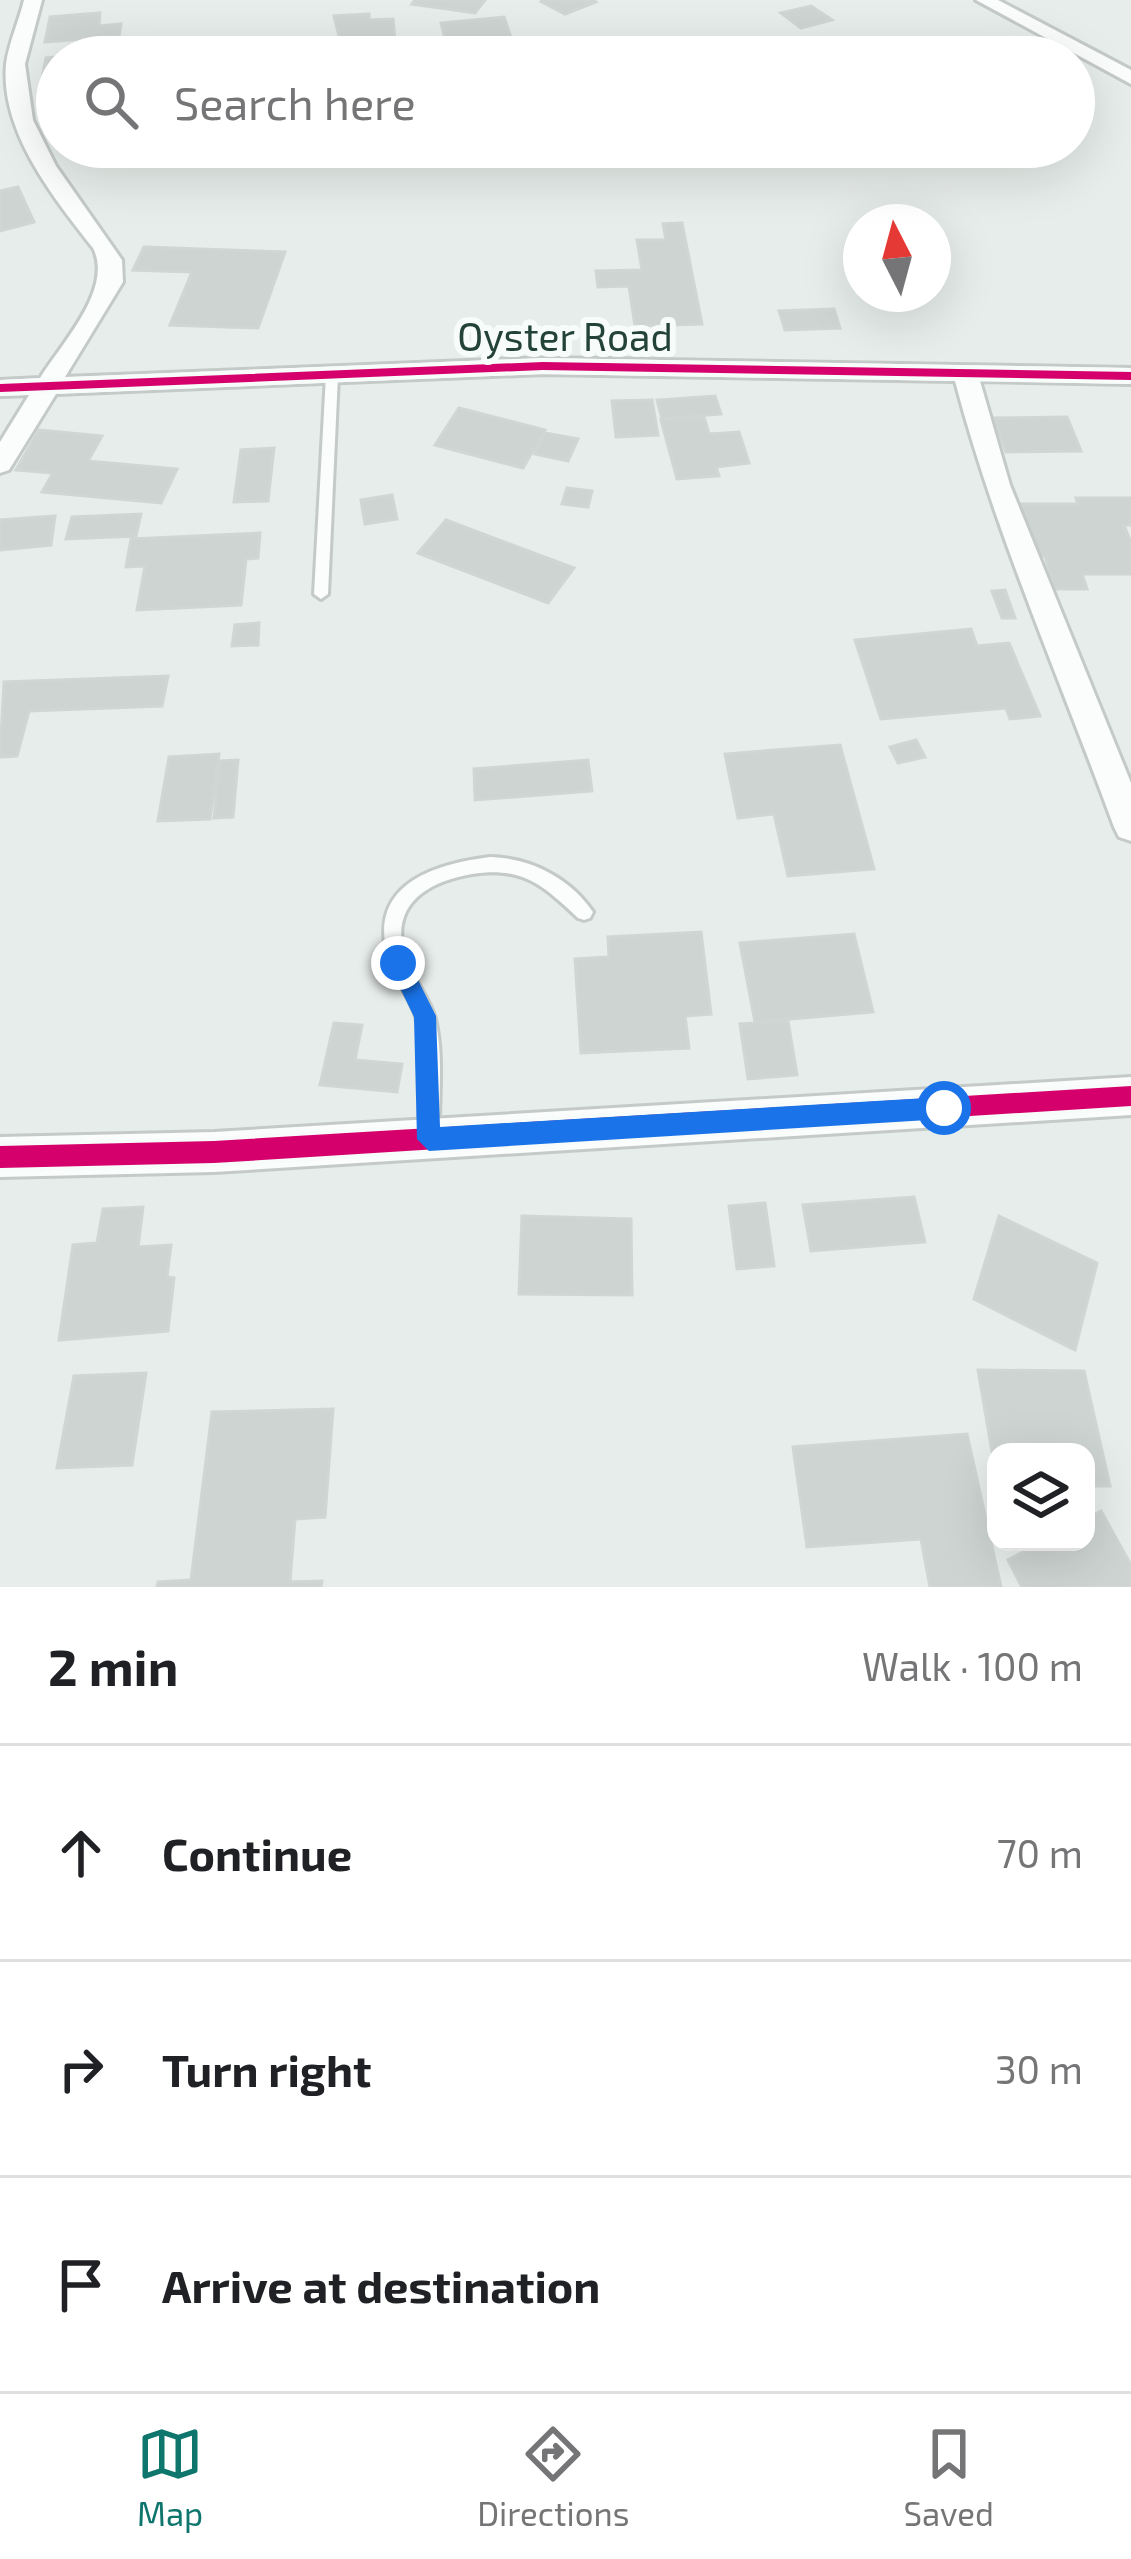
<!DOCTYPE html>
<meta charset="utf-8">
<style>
body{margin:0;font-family:"Exo 2",sans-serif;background:#f6f6f6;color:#202124}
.controls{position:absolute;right:36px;bottom:36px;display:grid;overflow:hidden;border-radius:24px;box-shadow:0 12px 48px #0002}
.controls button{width:108px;height:108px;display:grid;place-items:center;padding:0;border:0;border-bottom:3px solid #e0e0e0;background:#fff;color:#202124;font:60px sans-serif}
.compass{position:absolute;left:843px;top:204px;width:108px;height:108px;border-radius:50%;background:#fff;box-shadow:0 12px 48px #0002;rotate:354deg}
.stop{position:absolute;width:36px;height:36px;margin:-27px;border:9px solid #1a73e8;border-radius:50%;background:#fff}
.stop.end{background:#1a73e8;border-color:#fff;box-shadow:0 3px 12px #0008}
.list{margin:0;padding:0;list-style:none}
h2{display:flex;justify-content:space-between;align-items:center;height:156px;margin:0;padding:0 48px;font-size:51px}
h2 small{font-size:39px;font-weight:400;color:#757577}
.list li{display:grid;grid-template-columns:78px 1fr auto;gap:36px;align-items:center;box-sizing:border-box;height:216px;padding:0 48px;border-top:3px solid #e0e0e0}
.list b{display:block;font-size:45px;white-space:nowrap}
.list em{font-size:39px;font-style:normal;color:#757577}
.icon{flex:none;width:66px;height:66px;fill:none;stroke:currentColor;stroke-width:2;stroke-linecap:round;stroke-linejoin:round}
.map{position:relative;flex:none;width:1131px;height:1587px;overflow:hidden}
.search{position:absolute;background:#fff;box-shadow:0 12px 48px #0002;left:36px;right:36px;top:36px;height:132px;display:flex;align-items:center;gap:30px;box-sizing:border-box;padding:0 42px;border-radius:66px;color:#757577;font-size:45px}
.sheet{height:804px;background:#fff}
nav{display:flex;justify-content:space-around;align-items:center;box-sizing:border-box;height:168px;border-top:3px solid #e0e0e0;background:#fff;font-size:33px;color:#757577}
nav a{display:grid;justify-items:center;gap:6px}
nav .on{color:#0f766e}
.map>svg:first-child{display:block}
.building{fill:#ced4d1;stroke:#d0d6d3;stroke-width:3}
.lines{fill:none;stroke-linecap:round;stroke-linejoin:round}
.service-casing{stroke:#c4cac7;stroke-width:6}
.minor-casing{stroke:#c4cac7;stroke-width:6}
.service{fill:#fbfcfc;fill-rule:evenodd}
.minor{fill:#fbfcfc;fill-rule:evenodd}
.cycleway-casing{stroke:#f7fbf9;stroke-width:8}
.cycleway{fill:#d6006c;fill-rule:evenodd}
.route{fill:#1a73e8}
.labels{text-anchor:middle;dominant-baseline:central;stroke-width:12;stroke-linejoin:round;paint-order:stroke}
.far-street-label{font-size:39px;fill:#234339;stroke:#f7fbf9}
</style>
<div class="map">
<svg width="1131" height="1587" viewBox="0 0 1131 1587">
<rect width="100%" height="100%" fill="#e7edea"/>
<path class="building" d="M415,0H485L475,13L412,4Z
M593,0L596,2L565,14L540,1Z
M811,6L832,20L801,28L781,13Z
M100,13L99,26L121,24L119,36L45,42L50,17Z
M369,14V20L393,19L395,41L341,44L334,16Z
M504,17L516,52L450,57L441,23Z
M69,56L57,57V92L39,94L46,58Z
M18,187L34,222L0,231V191Z
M682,223L702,324L635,326L629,286L598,287L596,271L642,270L637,240H666L663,224Z
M144,247L285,252L258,328L170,325L192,272L133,270Z
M834,309L840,328L785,330L779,311Z
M715,396L721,414L662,419L657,400Z
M652,400L658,435L616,437L612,401Z
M459,408L545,430L523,468L435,445Z
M704,417L709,434L739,432L749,463L716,467L719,476L677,479L661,420Z
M1067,417L1081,451L1006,452L994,418Z
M39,430L102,436L88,461L177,469L161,503L42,492L53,473L16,470Z
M545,433L578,439L568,461L535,454Z
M274,448L268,501L234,502L241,450Z
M567,488L592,491L588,507L562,504Z
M392,495L397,519L365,524L361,500Z
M1076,498H1131V525H1124L1131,543V574H1082L1087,589H1055L1045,556H1030L1014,504H1078Z
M141,514L136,536L66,539L72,517Z
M55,516L51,545L0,550V520Z
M446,520L574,568L548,603L418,553Z
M260,533L258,558L246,559L241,605L137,610L145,566L126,567L131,539Z
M1005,590L1015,618H1002L992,591Z
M259,623L258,645L232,646L235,625Z
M971,629L977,646L1009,643L1040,716L1010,719L1006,708L881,719L855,640Z
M168,676L162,706L29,711L17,756L0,757L4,682Z
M916,740L925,757L898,763L890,747Z
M840,745L874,869L788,876L774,814L738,818L725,754Z
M219,754L210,819L158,821L169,757Z
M238,760L233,817L214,818L220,761Z
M588,760L592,791L475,800L474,769Z
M701,932L711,1014L685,1016L689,1048L581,1053L575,959L609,957L608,937Z
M854,934L873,1012L755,1022L740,943Z
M788,1021L797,1075L748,1079L740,1024Z
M334,1023L362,1025L355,1060L402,1064L397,1092L320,1085Z
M914,1197L925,1242L811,1251L803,1205Z
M765,1203L774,1266L737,1269L729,1206Z
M143,1207L138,1247L171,1245L167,1277L174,1278L168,1331L59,1340L73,1245L97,1243L103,1209Z
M522,1216L631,1219L632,1295L519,1294Z
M999,1216L1097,1263L1075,1350L974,1299Z
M978,1370L1084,1371L1110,1486H1086V1452H996V1475Z
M146,1373L132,1465L57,1468L74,1376Z
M333,1409L325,1517L295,1519L290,1582L322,1581L321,1587H157L158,1582L191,1580L212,1412Z
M967,1434L1001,1587H930L921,1539L807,1547L793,1447Z
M1101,1511L1131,1565V1587H1022L1008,1560L1042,1542H1086V1519Z"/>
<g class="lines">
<g class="service-casing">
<path id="service" d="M332,371L338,375L328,594L321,599L314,594L326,375Z
M490,857C531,858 570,878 593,912L590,918L584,920L578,918C543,885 522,866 472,874C419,883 384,912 410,969C418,986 430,1000 435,1019C444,1057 438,1100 439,1139L436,1146L429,1149L422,1146L419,1139C419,1099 425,1056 416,1017C411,999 397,984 391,966C363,889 426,865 490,857Z"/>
</g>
<g class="minor-casing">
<path id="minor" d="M24,0H42L25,64L33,120L56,166L122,260L123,282L65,377L543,358L1131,368V384L980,381L1010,485L1131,783V841L1119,837L1114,827C1060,679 995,533 955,381L543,374L56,394L9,470L0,473V442L29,395L0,396V380L40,378C61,344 114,289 93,248C54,198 0,132 6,64C9,42 19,21 24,0Z
M976,0H998L1131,70V84Z
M1131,1077V1115L214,1172L0,1177V1137L214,1132Z"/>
</g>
<use href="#service" class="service"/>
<use href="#minor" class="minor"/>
<g class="cycleway-casing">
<path id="cycleway" d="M543,362L1131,372V380L543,370L0,392V384Z
M1131,1086V1106L214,1163L0,1168V1146L214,1141Z"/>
</g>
<use href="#cycleway" class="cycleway"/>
</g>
<path class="route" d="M398,953L406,956L436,1016L440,1127L944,1097L955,1108L944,1119L429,1151L417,1139L414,1017L388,963Z"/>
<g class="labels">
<g class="far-street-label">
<text x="565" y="335">Oyster Road</text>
</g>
</g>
</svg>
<div class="controls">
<button><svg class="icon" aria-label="layers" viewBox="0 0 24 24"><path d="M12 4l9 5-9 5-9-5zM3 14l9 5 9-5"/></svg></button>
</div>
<svg class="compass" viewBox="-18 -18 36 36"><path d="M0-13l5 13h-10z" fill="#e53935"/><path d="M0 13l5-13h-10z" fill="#757577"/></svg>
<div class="stop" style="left:944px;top:1108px"></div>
<div class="stop end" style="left:398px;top:963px"></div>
<div class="search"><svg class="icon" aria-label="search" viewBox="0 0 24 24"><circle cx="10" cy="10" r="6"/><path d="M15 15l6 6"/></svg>Search here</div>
</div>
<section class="sheet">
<h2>2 min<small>Walk · 100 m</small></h2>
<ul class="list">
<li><svg class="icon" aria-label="ahead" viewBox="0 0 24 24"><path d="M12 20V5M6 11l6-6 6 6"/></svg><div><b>Continue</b></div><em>70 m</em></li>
<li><svg class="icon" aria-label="right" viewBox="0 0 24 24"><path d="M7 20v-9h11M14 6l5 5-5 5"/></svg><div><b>Turn right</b></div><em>30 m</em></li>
<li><svg class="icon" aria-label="arrive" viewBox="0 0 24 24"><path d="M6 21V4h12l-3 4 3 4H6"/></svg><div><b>Arrive at destination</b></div></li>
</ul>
</section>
<nav>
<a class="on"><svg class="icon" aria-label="map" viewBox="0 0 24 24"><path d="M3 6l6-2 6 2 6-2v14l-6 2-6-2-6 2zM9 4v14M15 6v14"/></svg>Map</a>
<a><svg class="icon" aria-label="directions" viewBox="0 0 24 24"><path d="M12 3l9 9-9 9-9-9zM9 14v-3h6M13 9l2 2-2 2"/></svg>Directions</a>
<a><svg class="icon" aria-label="saved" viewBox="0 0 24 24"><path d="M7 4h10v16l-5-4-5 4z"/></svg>Saved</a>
</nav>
